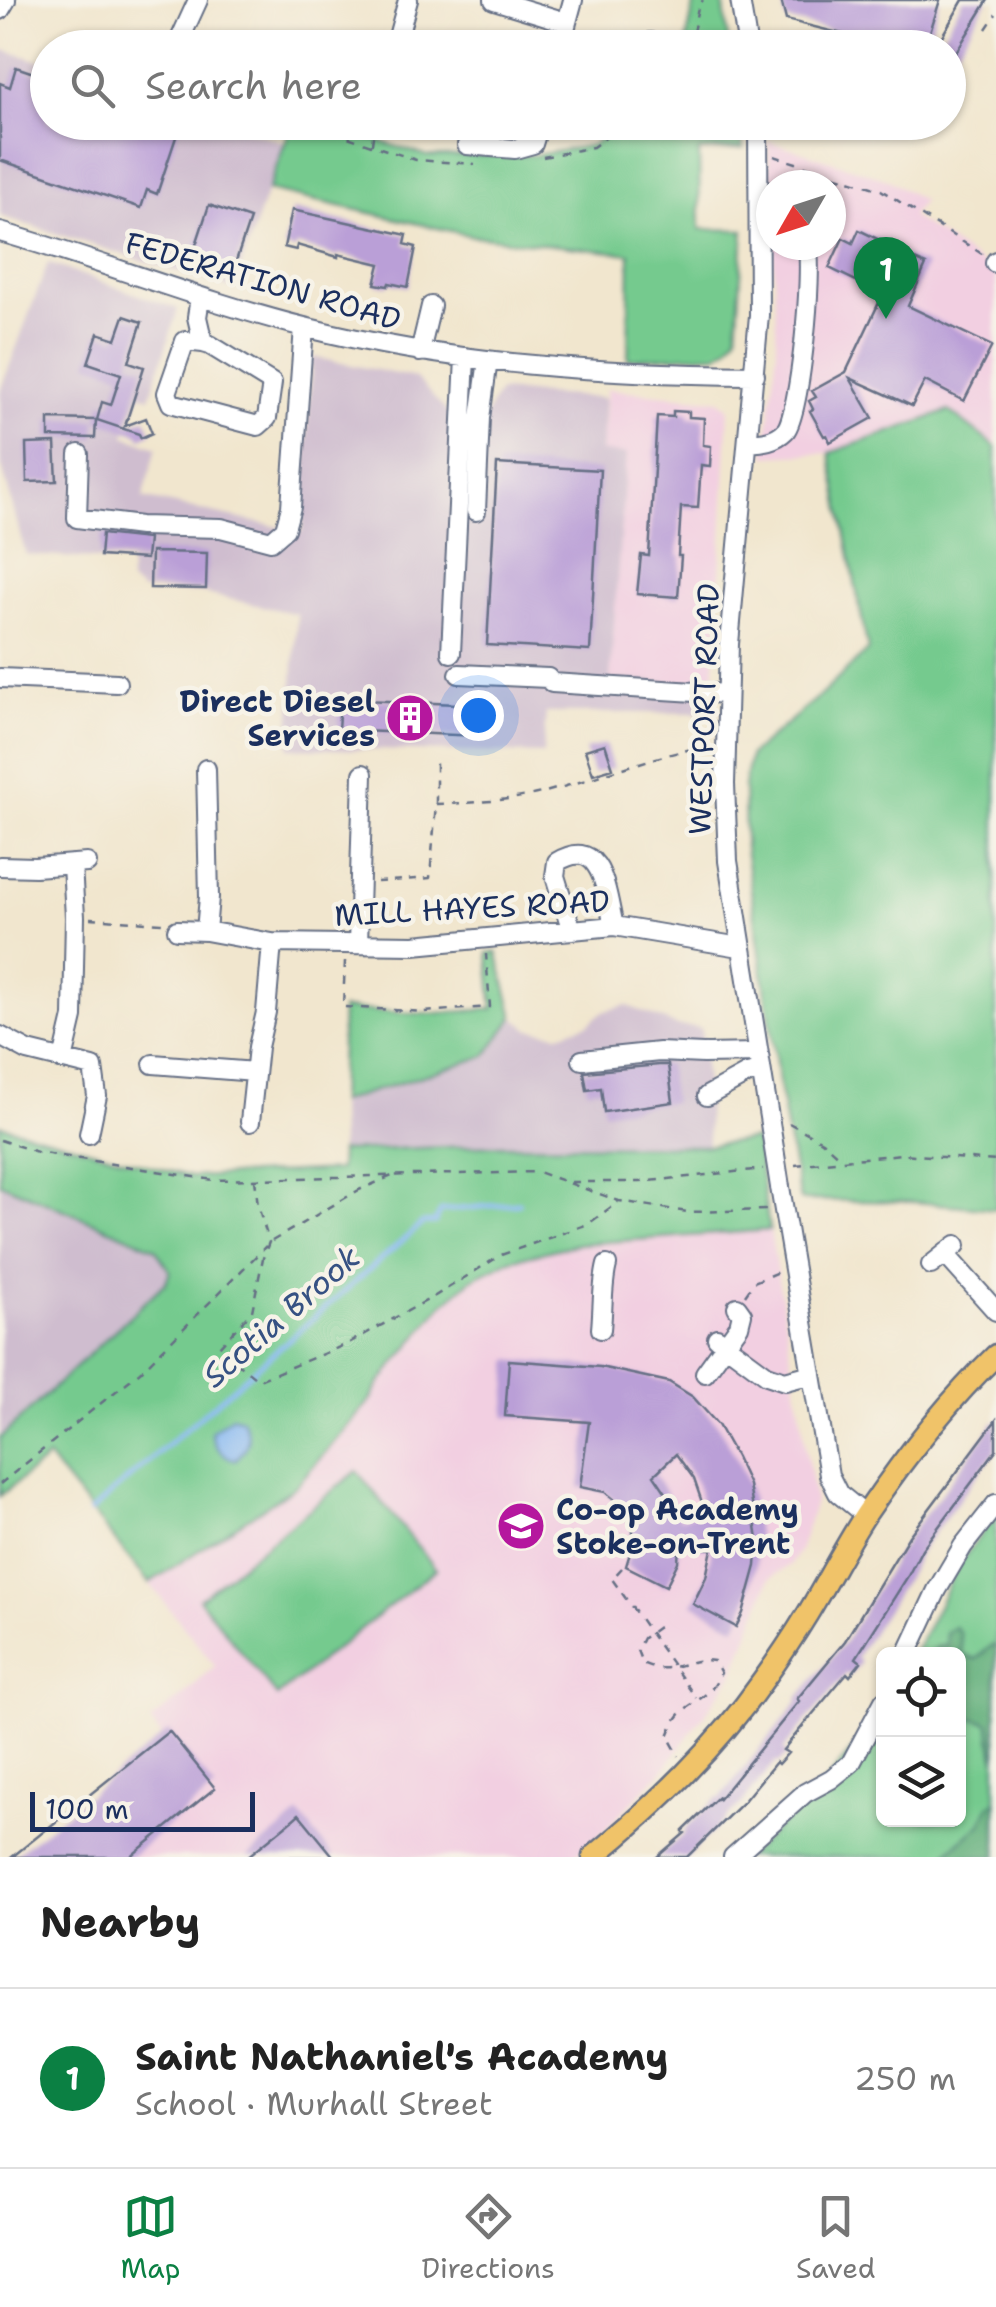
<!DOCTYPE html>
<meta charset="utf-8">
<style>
body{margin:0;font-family:"Shantell Sans",sans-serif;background:#f2f2f2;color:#222}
.controls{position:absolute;right:30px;bottom:30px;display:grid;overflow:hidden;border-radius:15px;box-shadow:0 2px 8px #0004}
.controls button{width:90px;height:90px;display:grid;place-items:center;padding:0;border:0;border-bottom:2px solid #e0e0e0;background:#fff;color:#222;font:50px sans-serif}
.compass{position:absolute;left:756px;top:170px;width:90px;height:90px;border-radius:50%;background:#fff;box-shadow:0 2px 8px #0004;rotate:231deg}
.scale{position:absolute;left:30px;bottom:25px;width:225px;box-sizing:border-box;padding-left:10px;border:5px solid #1b2f5e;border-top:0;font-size:28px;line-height:35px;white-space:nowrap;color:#1b2f5e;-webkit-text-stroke:8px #f7f3e8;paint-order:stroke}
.you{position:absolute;left:478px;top:715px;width:35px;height:35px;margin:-25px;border:8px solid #fff;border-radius:50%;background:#1a73e8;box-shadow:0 0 0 15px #1a73e833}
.badge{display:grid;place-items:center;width:65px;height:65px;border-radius:50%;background:#0b8043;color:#fff;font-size:32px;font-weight:700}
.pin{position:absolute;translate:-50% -82px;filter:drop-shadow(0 2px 5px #0008)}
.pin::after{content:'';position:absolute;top:52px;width:35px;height:30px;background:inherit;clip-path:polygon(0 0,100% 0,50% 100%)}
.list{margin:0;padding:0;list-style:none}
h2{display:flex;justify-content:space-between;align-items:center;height:130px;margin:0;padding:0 40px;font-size:42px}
h2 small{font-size:32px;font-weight:400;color:#767676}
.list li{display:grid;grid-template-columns:65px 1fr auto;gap:30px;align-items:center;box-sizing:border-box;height:180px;padding:0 40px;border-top:2px solid #e0e0e0}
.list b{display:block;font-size:38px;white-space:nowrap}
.list p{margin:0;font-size:32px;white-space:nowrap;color:#767676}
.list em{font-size:32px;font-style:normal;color:#767676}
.icon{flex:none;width:55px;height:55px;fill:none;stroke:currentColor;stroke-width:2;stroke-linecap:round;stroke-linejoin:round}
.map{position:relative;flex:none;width:996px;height:1857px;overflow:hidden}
.search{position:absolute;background:#fff;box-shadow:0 2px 8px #0004;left:30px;right:30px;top:30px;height:110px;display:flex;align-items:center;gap:25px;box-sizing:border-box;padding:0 35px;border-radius:55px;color:#767676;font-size:38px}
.sheet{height:310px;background:#fff}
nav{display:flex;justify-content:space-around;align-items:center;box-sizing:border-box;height:140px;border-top:2px solid #e0e0e0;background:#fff;font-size:28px;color:#767676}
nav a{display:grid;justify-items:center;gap:5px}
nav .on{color:#0b8043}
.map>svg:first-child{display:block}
.built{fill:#f2cfe1}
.industrial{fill:#cfbdcf}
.green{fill:#74ca8e;stroke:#487c76;stroke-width:2.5}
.forest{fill:#5fae79;stroke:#3d6e6c;stroke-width:2.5}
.water{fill:#85b8f2;stroke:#5074a8;stroke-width:2.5}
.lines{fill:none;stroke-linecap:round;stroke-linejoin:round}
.stream{stroke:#85b8f2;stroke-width:5}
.building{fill:#ba9fd7;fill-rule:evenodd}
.minor-casing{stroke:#666f85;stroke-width:22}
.major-casing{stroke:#666f85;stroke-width:25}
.path{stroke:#666f85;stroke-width:2.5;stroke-dasharray:8 8;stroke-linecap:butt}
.minor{stroke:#fff;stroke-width:18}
.major{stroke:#f0c369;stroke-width:20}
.minor-bridge-casing{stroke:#666f85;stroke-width:22;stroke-linecap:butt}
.minor-bridge{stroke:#fff;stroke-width:18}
.labels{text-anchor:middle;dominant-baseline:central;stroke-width:9;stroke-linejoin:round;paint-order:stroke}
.street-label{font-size:30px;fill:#1b2f5e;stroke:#f7f3e8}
.poi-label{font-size:30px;font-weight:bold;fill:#1b2f5e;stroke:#f7f3e8;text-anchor:end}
.water-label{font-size:32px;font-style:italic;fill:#365183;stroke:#f7f3e8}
</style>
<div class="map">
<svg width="996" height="1857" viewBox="0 0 996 1857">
<rect width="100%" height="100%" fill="#f7f3e8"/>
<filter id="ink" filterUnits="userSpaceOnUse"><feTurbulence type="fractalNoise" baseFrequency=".01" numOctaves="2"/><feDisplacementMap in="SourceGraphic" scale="20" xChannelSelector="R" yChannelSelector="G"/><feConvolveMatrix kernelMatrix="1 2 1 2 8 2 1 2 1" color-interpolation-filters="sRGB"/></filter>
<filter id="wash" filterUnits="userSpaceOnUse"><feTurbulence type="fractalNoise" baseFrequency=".0048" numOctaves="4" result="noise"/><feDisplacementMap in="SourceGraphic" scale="40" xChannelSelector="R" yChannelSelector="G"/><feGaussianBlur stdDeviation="2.25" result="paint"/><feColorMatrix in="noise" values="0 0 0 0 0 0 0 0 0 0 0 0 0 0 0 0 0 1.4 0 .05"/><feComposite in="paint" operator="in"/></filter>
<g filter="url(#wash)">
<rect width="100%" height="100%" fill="#f1e6ce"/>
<path class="built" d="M768,141L887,179L923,201L911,216L996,273V447L949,411L830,453L765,456L777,351L773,245H831V185H771V213Z
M607,389L720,400L729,408L714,683L610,679L626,454L601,453Z
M770,1230L815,1502L799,1551L790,1565L770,1578L733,1675L665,1768L600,1835L573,1857H12L162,1736L150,1721L186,1693L215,1666L149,1583L295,1487L369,1402L380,1383L443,1304L472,1279L510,1260L578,1244Z"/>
<path class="industrial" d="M0,49L47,63L48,122L225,123L284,142L233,289L0,216Z
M48,263L178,309L150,397L140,394L125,436L157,447L143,498L302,532L312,357L416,378L451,417L484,418L499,391L605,398L601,452L626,454L610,679L706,683L705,700L713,703L714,713H546L543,754L289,748L297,614L202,593L142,591L130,583V561L26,555L0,460V391Z
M626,1005L677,1026L701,1028L707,1096L708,1146L501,1145L340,1151L339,1102L486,1056L514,1017L530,1029L559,1034L588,1024L602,1012Z
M0,1183L155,1248L170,1270L166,1282L0,1438Z"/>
<path class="green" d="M695,0H723L729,47H685Z
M292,123H321L427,156H468L536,155L592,145L621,123H739L743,148L699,151L700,229L744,230L737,335L728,347L718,354L628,359L630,254L473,236L268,190Z
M949,411L996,447V1209L914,1202L800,1200L783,1111L745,849L744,785L750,755L822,694L868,650L830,453Z
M497,952L514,1017L486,1056L339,1102L342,1009L425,1014L493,1009L488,953Z
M0,1125L191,1177L339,1170L340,1151L501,1145L708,1146L756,1139L766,1210L770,1230L578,1244L510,1260L472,1279L443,1304L380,1383L369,1402L295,1487L149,1583L48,1458L0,1496V1438L166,1282L170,1271L155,1248L0,1183Z
M357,1471L436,1569L277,1696L199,1599Z
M996,1514V1857H745L819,1791L883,1712L884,1820H958V1654H914L959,1564Z"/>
<path class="forest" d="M955,1627L960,1633L962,1655L976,1659L991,1646H996V1758C990,1749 992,1734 989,1723L971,1718L959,1719L958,1654H928L939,1646L947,1645L946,1632Z
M996,1802V1857H942L981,1824L990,1805Z"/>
<path class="water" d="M232,1416L242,1419C250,1437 251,1446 235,1460C221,1454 214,1448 211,1432Z"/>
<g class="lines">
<path class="stream" d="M90,1512L423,1223L435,1222L441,1211L519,1203"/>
</g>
<g id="blocks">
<path class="building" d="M781,0H940L925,48H857L859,38L786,20Z
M963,0H988L948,65V48H935Z
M16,67L48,78V122H181L157,194L147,190L141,208L0,160V83L10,87Z
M209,205L250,219L232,273L191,260Z
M292,210L407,235L405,244L416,247L408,287L389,283L388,286L375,284L380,264L338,254V257L297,245L296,250L284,247Z
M859,230L888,244L885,247L926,265L908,306L992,346L964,401L925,381L912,406L850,378L873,418L830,442L827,435L824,436L810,411L813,409L809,401L816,397L812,391L846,372L883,294L829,268L843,238L853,243Z
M124,316L142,322L129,362L144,367L125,426L146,418L152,433L141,438L139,434L97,420L102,402L111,405L121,374L88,363L98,333L116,339Z
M673,411L689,412V417L704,418L703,445L711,446L710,466L701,465L698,508L681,507L678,556H681L678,597L637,594L641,555L649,556L657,416L673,417Z
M49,419L96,420L95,438L49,437Z
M55,443L57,481L27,482L26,444Z
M497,464L600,470L590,651L487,645Z
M102,534L148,539L146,559L100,556Z
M151,552L207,553L206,589L150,588Z
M340,699L480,705L479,736L338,730Z
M605,744L613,768L593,774L585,750Z
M659,1065H668L673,1102L604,1112L601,1088L587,1090L584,1072Z
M509,1360L600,1367L669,1382L693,1397L718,1425L736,1457L749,1485L758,1539L756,1566L743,1613L736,1627L693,1604L706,1577L712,1549L679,1545L678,1562L666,1586L626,1566L633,1543V1530L627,1518L614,1499L605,1492L580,1487L589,1422L505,1416ZM676,1454L694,1479L705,1511L680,1519L675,1506L654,1475Z
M996,1420V1450L922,1549L908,1576L856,1658L861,1662L850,1676L847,1673L806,1722L783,1750L788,1753L778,1764L776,1762L743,1802L687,1857H657L685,1833L683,1831L718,1797L719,1799L799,1701L797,1699L845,1641L909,1536Z
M169,1731L215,1788L130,1857H12Z
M299,1814L334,1857H247L289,1823Z"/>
</g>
</g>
<g filter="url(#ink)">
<use href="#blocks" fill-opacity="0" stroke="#666f85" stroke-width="2.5"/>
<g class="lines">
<g class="minor-casing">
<path id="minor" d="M494,0L566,22
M740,0L748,48
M0,10L6,0
M176,48L198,0
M395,48L408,0
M560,48L573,0
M649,48L651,42
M758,122L759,315L729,644L725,784L728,861L773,1142
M467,145L515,149L533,144L540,122
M0,232C102,261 201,301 304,327C452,364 603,374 755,375
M995,263L996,261
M200,298L197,317L203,343L185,341L167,393L171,403L258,426L267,418L272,383L210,345L203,343
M420,352L431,306
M749,443C762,442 775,441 785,431C800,417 814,267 807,245
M79,454L77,518L140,526L221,528L271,541L285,529L291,507L304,327
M476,511L480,418L488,360
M451,653L465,357
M459,674L548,678L552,683L727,694
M0,678L117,683
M206,769L209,897L206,931
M0,866L35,867L87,863
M571,928L555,876L557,862C603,834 606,894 614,926
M177,930L206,931L272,943L414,945L614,926L740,947
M358,944L363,774
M0,1036L28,1051L93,1067L97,1096L89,1134
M63,1060L73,1017L75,917L72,865
M582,1060L659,1052L703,1054L758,1053
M153,1064L255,1072
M707,1096L747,1074L761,1071
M250,1122L258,1047L266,1012L272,943
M780,1187L829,1475L838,1493L865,1515
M945,1254L996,1311
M931,1265L956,1245
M601,1329C603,1310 602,1283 607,1265
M717,1338L767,1375L785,1381L812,1374
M705,1373L739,1326L742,1314L737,1307
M907,1654L937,1590L963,1546L996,1504
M733,1857L805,1793L831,1779L851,1763L884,1701"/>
</g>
<g class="major-casing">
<path id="major" d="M593,1857C656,1805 715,1749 762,1682C778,1660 794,1636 808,1613C828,1580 845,1546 866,1514C904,1458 947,1402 996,1355"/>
</g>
<path class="path" d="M986,29L996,14
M690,48L698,7L703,0
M303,122L416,160L475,164
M372,144L375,122
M774,156L881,190L982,254
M543,157L593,147L627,122
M436,804C472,803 510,801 545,792C601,777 654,755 712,745
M377,882L430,878L436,804V759
M90,918L162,923
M345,961L343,1007L424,1012L490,1007L486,954
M789,1123L822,1141L840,1157
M0,1140L37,1152L214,1180L538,1172L619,1201L688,1212L767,1210
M795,1165L902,1154L996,1161
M255,1179L258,1206L269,1242L263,1258L252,1311L218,1348L259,1380L347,1344L435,1296L501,1255L588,1224L618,1202
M571,1182H640L763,1169
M272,1241L359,1190L392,1176
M745,1295L754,1282L778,1272
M0,1484L140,1372L266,1246
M622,1568L612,1579L696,1698
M658,1627L643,1638L637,1650L642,1663C673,1678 685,1656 714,1661L721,1673C718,1678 716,1684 712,1688C693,1709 681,1702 668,1736L679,1756"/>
<use href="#minor" class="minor"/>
<use href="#major" class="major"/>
<g class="minor-bridge-casing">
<path id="minor-bridge" d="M773,1142L780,1187"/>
</g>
<use href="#minor-bridge" class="minor-bridge"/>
</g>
</g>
<defs>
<g id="building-disc" transform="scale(2.5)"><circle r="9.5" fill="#b5179e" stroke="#f7f3e8"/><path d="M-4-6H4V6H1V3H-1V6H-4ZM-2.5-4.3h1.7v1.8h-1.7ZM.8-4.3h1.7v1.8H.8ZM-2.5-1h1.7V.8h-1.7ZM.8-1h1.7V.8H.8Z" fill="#fff"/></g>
<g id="school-disc" transform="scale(2.5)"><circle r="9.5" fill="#b5179e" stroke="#f7f3e8"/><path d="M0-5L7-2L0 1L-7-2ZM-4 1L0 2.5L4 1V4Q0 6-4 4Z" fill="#fff"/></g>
</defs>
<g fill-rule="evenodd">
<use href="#building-disc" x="410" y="718"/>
<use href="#school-disc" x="521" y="1526"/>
</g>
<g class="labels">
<g class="street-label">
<text transform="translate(263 281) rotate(16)">FEDERATION ROAD</text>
<text transform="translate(704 709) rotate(-88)">WESTPORT ROAD</text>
<text transform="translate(472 908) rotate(-3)">MILL HAYES ROAD</text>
</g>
<g class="poi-label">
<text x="375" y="701">Direct Diesel<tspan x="375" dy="34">Services</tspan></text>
<text x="556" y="1509" text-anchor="start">Co-op Academy<tspan x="556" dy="34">Stoke-on-Trent</tspan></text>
</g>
<g class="water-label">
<text transform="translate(281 1316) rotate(-41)">Scotia Brook</text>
</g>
</g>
</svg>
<div class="controls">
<button><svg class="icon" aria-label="locate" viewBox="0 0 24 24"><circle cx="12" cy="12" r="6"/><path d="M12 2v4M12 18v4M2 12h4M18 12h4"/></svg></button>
<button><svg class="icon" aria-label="layers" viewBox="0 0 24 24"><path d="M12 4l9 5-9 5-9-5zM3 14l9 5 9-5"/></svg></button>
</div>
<svg class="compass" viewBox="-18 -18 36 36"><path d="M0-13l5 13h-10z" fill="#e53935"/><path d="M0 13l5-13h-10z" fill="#767676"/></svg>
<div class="scale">100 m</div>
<div class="you"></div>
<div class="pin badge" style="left:886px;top:319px">1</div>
<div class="search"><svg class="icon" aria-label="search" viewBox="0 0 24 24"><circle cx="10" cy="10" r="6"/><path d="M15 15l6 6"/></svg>Search here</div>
</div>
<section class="sheet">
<h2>Nearby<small></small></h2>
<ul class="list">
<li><span class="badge">1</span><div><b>Saint Nathaniel's Academy</b><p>School · Murhall Street</p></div><em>250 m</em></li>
</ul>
</section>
<nav>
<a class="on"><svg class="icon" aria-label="map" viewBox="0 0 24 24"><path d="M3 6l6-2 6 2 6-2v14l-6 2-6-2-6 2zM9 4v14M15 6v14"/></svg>Map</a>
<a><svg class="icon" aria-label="directions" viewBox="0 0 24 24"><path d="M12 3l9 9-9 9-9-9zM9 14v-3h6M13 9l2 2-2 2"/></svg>Directions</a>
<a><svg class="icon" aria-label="saved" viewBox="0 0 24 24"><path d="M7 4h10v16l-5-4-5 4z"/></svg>Saved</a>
</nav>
